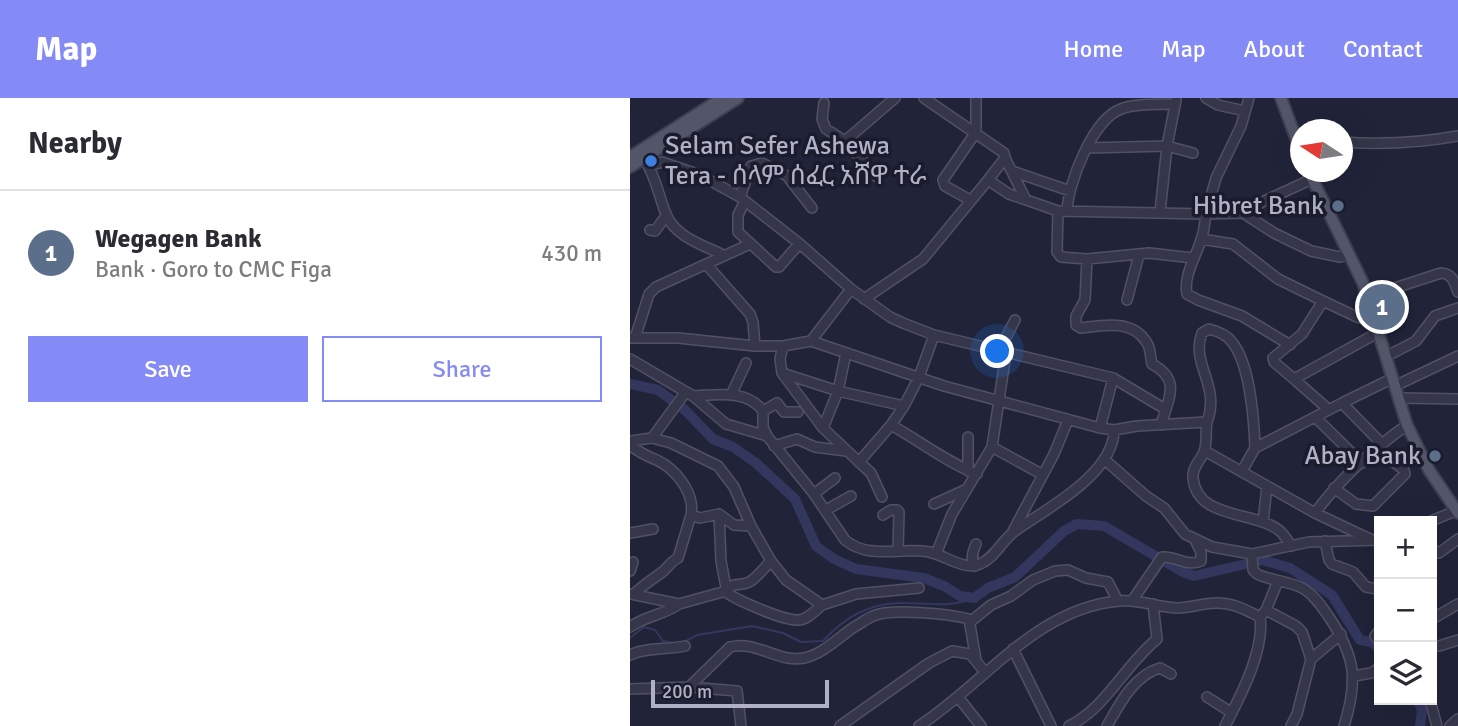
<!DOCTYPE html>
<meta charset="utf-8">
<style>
body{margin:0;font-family:Signika,"Noto Sans Ethiopic",sans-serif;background:#f2f2f3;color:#2b2b33}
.controls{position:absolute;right:21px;bottom:21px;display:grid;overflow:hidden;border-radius:0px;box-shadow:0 7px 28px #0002}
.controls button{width:63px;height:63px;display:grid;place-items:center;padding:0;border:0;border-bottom:2px solid #e1e1e2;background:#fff;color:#2b2b33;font:35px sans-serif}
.compass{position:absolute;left:660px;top:21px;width:63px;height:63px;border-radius:50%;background:#fff;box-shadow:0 7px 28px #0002;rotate:282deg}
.scale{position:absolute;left:21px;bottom:18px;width:178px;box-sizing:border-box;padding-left:7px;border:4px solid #b0b1c5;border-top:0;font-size:19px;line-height:24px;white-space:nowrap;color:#b0b1c5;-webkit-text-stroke:5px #1a1c2e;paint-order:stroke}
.you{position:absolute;left:368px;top:254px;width:24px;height:24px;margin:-18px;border:5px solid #fff;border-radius:50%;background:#1a73e8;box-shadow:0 0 0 10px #1a73e833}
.badge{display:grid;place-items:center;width:46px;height:46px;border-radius:50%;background:#848af6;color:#fff;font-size:23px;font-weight:700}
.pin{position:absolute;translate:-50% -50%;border:4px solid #fff;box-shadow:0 2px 7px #0006}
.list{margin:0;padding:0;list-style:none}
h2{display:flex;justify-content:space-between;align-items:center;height:91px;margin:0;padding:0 28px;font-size:30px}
h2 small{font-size:23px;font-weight:400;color:#7c7c81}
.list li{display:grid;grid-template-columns:46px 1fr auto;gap:21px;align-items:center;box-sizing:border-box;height:126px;padding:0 28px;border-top:2px solid #e1e1e2}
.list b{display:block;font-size:26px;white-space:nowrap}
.list p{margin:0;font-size:23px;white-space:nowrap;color:#7c7c81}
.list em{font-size:23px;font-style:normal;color:#7c7c81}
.actions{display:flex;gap:14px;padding:21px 28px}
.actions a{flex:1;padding:16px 0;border:2px solid #848af6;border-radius:0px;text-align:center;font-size:24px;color:#848af6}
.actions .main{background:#848af6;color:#fff}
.icon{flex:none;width:38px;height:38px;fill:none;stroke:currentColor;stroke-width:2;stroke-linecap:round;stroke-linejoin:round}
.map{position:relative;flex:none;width:828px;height:628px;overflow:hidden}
header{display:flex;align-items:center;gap:42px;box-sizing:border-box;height:98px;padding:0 35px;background:#848af6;color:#fff}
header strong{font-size:33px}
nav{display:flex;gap:38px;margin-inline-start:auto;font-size:24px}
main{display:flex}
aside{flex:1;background:#fff}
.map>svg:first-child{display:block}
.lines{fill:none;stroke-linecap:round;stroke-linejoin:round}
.stream{stroke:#33375e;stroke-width:2}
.river{stroke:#33375e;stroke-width:10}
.minor-casing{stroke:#505164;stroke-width:12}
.major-casing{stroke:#3e4052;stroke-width:14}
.minor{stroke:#353649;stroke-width:9}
.major{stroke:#535569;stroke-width:10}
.shop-dot{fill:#3f7fe0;stroke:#1a1c2e;stroke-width:2.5}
.service-dot{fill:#5c6f8a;stroke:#1a1c2e;stroke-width:2.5}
.labels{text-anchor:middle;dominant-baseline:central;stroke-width:7;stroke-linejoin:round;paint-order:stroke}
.poi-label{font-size:26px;fill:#b0b1c5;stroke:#1a1c2e;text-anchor:end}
</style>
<header>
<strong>Map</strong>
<nav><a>Home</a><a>Map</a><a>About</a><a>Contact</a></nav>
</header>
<main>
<aside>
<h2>Nearby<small></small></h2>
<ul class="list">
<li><span class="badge" style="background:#5c6f8a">1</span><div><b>Wegagen Bank</b><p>Bank · Goro to CMC Figa</p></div><em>430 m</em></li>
</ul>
<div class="actions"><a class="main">Save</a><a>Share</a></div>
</aside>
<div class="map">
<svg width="828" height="628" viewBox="0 0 828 628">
<rect width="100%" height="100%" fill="#212439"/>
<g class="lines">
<path class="stream" d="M0,540L14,529L25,532L33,543L44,545
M56,543L67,537L122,528L153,535L171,544L193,543C214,520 237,506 269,505C297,504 317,511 344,500"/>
<path class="river" d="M0,286L28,292L55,312L83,341L103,349L126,365L165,401L186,448L204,461L226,471L294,480L314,488L330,498L344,500L358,490L385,479L434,433L447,426L474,428L551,473L564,478L633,462L660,470L702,497L730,542L742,544L749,551
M788,602L792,613L790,628"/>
<g class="minor-casing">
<path id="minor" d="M294,0L374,55L375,60L358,82L379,96L428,113L576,116C575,124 574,132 572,139C567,157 553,177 557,196L568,202L612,218L660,247
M576,0L588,7L615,13
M619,0L611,28L586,80L576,116L613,115L644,135L681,153L710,159L719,157
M194,5L192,21L196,31L215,43L247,79
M215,43L265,0
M712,44C752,47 789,45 828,38
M457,50L537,48L563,55
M375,60L396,102
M16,64C26,80 29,99 36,116C45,139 73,147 93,157
M19,68L32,64L70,77L110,99L170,146L221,191L260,219L273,225L304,237L483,280L470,330
M382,73L440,93
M110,99L121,68L132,65L157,78L182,110
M340,102L315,88L313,82L346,34V0
M115,103L108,117V134L146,169H149L169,146
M428,113L427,154L431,159L457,161L519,155L563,160
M437,113C438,85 463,21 491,11C507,5 527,7 545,6
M530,114L537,48L546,2
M619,118L630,105L682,81
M20,132L25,133L36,118
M571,141L603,146L648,181L693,203L672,236L643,260L644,264L664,281
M457,161L455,202L446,218V227L451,230C474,227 503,221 517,245C521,251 520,259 522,266C552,282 538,301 531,327
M76,166L120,216L123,224L125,248
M743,197L811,175C823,176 824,184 828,194
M234,201L293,161L358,82
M497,202L509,157
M693,203L727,219L746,225
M0,240H48L125,248H153L181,243L314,288L470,330L484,332L507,328L577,324C575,333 578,348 573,356C569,364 562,370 563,380C567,423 627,412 651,434C655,438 658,443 661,448
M5,240L19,196L26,189L120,146
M181,243L221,191
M153,248L150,261L152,275L208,293L274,308L289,279L304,237
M761,256L786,243L805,218L828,210
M0,261L63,298L96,326L137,338L184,396L215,442C239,462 270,449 299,454C315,457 334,473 350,466C365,460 372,442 385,433C416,411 484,376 484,332
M152,275L193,330L229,364L261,327L274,308
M483,280L535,311
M769,286L828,258
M101,297L116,265
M63,298C87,297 117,291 133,313V329L137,338
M773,300L828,301
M698,311L664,281L749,234
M133,313L147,305L154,314H168
M685,319L732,365
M577,324C591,287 560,266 572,235L579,231C587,233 597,237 602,244C620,266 624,322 625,350
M261,327C290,343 316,364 347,376
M193,330L208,293L216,255
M338,339V373
M22,340L55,295
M0,343L22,340L41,345L88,368L104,389L121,428L141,463L156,482L192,507L226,496L289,490
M752,346L712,305L761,281
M0,347C11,357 22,359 34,366C50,377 65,398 61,417L70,420L89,416L104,427L121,428
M144,348L167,341L185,349L216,353
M362,349L376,255L373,245L385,222
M575,353L685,415C710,381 743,351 777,327
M474,361L516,398L534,410L555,436L582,449L622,456L679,444L749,442
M229,364L241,375L252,399
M612,373L625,350L712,305
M704,390L726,406L743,408L775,376L774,372L747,352
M184,396L205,380
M304,406L337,391
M196,412L221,398
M685,415L740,441
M89,416L91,463L97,495C109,503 154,523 169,522C178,521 186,512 192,507
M253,417L261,412H267L269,414L268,453
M801,423L828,412
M633,424L637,388
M383,433L424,356L438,322
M0,435L23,431
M695,443L699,462L702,466L723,474L736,489L748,491
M802,451L809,455L828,441
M306,456L322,416L362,349L413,377
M622,456L623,472L627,476C641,483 661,483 674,491C685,498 692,509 699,519C726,559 728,583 714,628
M345,468C340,461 343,453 346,446
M0,473L3,464
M0,496L49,506L96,493C103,483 112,489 121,483C128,478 135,469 141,463
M4,496C12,488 21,482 31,475C38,470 40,464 48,460L61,417
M502,503L532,459C546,458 557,469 571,463V454L565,442
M636,512L666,528L672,534L681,561
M802,521L828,506
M340,524L361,507L381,498L403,482L425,473L438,472L456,480L478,484L488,503
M0,529C15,518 34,517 49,506
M749,533L745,538L749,544
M809,548L828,542
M383,551L421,628
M0,557C16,549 37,552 55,548
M724,578L741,575L749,570
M59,589L100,549C126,542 148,565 174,560C193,556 208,540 224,529C230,526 236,521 243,518C261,510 320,516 339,521L346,562
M0,591L59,589L107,593L111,628
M328,599L351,628
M577,599L602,615
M800,602L807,628
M210,628L299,565L322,553L340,556L355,574
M289,628C354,586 407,509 490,503C510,501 529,510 548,510C561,510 573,505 585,505C602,504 616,512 630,519
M439,628C476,610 495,567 527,541L523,506
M477,628C489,607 504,577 530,570L541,576
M595,628C610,599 635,552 630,519L636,512L648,483
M661,628L667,616L681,561L711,536
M820,628L828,621"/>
</g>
<g class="major-casing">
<path id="major" d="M651,0L670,51
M0,59L92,0
M0,69L108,0
M679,74L733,185L777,327L799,372L828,415"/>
</g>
<use href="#minor" class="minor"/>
<use href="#major" class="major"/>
</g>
<circle class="shop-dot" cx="21" cy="63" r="7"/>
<g class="service-dot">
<circle cx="708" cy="108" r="7"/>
<circle cx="805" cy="358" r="7"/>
</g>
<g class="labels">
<g class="poi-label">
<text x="35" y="48" text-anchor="start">Selam Sefer Ashewa<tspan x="35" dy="30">Tera - ሰላም ሰፈር አሸዋ ተራ</tspan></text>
<text x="694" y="108">Hibret Bank</text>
<text x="791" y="358">Abay Bank</text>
</g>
</g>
</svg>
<div class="controls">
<button>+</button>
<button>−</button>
<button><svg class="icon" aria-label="layers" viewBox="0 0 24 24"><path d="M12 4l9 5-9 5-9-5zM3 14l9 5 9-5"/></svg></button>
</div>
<svg class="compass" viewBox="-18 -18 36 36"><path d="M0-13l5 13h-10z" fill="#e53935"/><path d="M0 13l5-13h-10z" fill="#7c7c81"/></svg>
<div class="scale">200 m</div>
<div class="you"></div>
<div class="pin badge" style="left:752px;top:209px;background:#5c6f8a">1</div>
</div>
</main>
